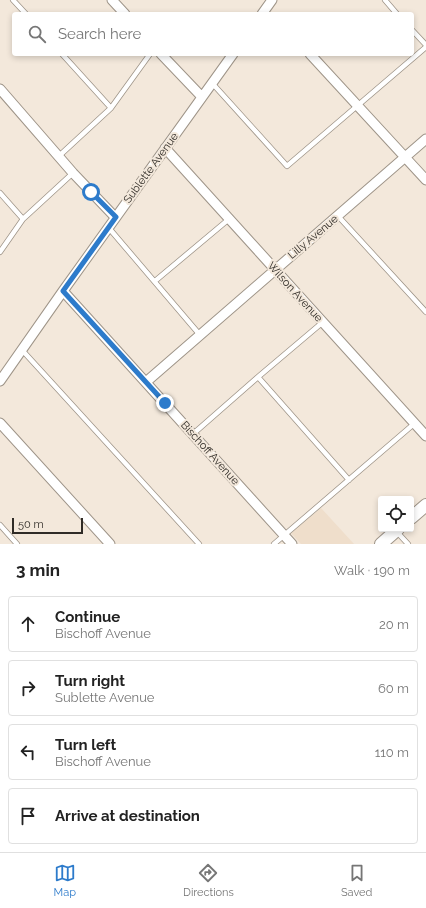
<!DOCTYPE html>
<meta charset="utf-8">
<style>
body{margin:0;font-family:Raleway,sans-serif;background:#f6f6f6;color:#222}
.controls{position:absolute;right:12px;bottom:12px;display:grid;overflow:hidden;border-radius:4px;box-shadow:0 2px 6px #0003}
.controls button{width:36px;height:36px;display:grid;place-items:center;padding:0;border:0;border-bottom:1px solid #e0e0e0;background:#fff;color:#222;font:20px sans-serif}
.scale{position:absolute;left:12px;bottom:10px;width:71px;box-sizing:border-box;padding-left:4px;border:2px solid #2f2b26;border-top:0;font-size:11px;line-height:14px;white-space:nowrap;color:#2f2b26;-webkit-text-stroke:3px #f3e8db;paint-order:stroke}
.stop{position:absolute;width:12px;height:12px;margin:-9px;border:3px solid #2d7bcb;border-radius:50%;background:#fff}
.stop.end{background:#2d7bcb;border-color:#fff;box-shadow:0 1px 4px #0008}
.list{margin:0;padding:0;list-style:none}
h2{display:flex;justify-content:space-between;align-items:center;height:52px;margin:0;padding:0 16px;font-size:17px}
h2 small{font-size:13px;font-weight:400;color:#767676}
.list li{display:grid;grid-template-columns:26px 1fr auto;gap:12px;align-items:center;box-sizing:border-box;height:56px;margin:0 8px 8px;padding:0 8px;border:1px solid #e0e0e0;border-radius:4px}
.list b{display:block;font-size:15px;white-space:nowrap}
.list p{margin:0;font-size:13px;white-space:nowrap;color:#767676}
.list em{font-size:13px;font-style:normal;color:#767676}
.icon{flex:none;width:22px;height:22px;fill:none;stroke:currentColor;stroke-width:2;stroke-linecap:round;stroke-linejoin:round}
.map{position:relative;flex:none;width:426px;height:544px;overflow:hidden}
.search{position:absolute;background:#fff;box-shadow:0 2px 6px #0003;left:12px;right:12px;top:12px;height:44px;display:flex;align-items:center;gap:10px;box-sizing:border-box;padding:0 14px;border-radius:4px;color:#767676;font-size:15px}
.sheet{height:308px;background:#fff}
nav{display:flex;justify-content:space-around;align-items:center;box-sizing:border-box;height:56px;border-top:1px solid #e0e0e0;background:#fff;font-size:11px;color:#767676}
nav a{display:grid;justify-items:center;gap:2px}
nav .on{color:#2d7bcb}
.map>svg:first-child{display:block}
.built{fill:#efdecb}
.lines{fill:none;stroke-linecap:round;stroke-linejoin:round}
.lane-casing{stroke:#9e9488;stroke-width:6}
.street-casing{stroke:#9e9488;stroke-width:11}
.secondary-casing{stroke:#9e9488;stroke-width:14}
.lane{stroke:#fff;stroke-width:4.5}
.street{stroke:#fff;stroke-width:9}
.secondary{stroke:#fff;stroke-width:12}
.route{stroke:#2d7bcb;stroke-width:5}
.labels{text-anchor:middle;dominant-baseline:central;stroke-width:4;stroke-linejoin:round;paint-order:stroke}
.street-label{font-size:11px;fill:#2f2b26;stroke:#f3e8db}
</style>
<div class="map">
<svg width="426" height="544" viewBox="0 0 426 544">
<rect width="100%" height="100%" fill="#f3e8db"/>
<path class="built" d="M321,508L354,544H301L291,533Z"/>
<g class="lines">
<g class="lane-casing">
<path id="lane" d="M13,0L26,14
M385,0L397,14
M412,30L426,45
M62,54L111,108
M212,83L287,166L426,47
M59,156L111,108L150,54
M0,193L23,219
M338,216L426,312
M108,227L200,335
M0,252L23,219L73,173
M155,281L229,219
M22,350L199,544
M258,377L349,480
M193,434L258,377L323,322
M0,525L17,544
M397,532L408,544
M274,544L415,423"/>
</g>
<g class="street-casing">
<path id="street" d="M112,0L125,14
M262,14L272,0
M161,54L202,97
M310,54L426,180
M0,89L73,173L115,217
M165,148L426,436
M63,291L292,544
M0,381L63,291L233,54
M146,382L426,139
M0,423L110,544"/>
</g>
<g class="secondary-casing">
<path id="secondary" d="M411,518L426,505
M381,544L398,529"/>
</g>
<use href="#lane" class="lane"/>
<use href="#street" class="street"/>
<use href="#secondary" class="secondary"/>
</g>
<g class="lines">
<path class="route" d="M91,192L116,217L63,291L165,403"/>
</g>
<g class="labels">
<g class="street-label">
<text transform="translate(151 168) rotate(-54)">Sublette Avenue</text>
<text transform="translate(313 237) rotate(-40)">Lilly Avenue</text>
<text transform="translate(295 292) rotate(48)">Wilson Avenue</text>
<text transform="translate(210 453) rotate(48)">Bischoff Avenue</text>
</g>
</g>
</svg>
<div class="controls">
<button><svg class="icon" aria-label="locate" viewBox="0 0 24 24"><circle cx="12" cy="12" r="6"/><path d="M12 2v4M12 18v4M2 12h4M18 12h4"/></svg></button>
</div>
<div class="scale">50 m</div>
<div class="stop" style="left:91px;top:192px"></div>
<div class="stop end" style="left:165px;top:403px"></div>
<div class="search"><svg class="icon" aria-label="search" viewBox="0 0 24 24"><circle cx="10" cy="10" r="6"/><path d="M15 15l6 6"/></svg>Search here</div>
</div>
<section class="sheet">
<h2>3 min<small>Walk · 190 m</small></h2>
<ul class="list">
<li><svg class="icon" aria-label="ahead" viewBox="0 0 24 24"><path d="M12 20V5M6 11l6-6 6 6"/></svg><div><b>Continue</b><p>Bischoff Avenue</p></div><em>20 m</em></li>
<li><svg class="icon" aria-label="right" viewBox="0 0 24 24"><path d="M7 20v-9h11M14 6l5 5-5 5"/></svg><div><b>Turn right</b><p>Sublette Avenue</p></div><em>60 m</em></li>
<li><svg class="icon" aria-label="left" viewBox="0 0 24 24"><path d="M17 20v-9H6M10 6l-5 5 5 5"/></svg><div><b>Turn left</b><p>Bischoff Avenue</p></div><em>110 m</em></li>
<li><svg class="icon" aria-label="arrive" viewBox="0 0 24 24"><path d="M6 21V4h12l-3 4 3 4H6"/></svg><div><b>Arrive at destination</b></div></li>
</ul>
</section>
<nav>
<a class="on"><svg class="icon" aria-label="map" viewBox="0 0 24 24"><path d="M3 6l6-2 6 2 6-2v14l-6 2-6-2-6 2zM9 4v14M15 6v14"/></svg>Map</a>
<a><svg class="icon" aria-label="directions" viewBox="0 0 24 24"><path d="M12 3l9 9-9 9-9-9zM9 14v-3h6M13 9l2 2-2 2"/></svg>Directions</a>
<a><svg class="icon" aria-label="saved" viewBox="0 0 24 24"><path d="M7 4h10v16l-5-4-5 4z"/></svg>Saved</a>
</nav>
